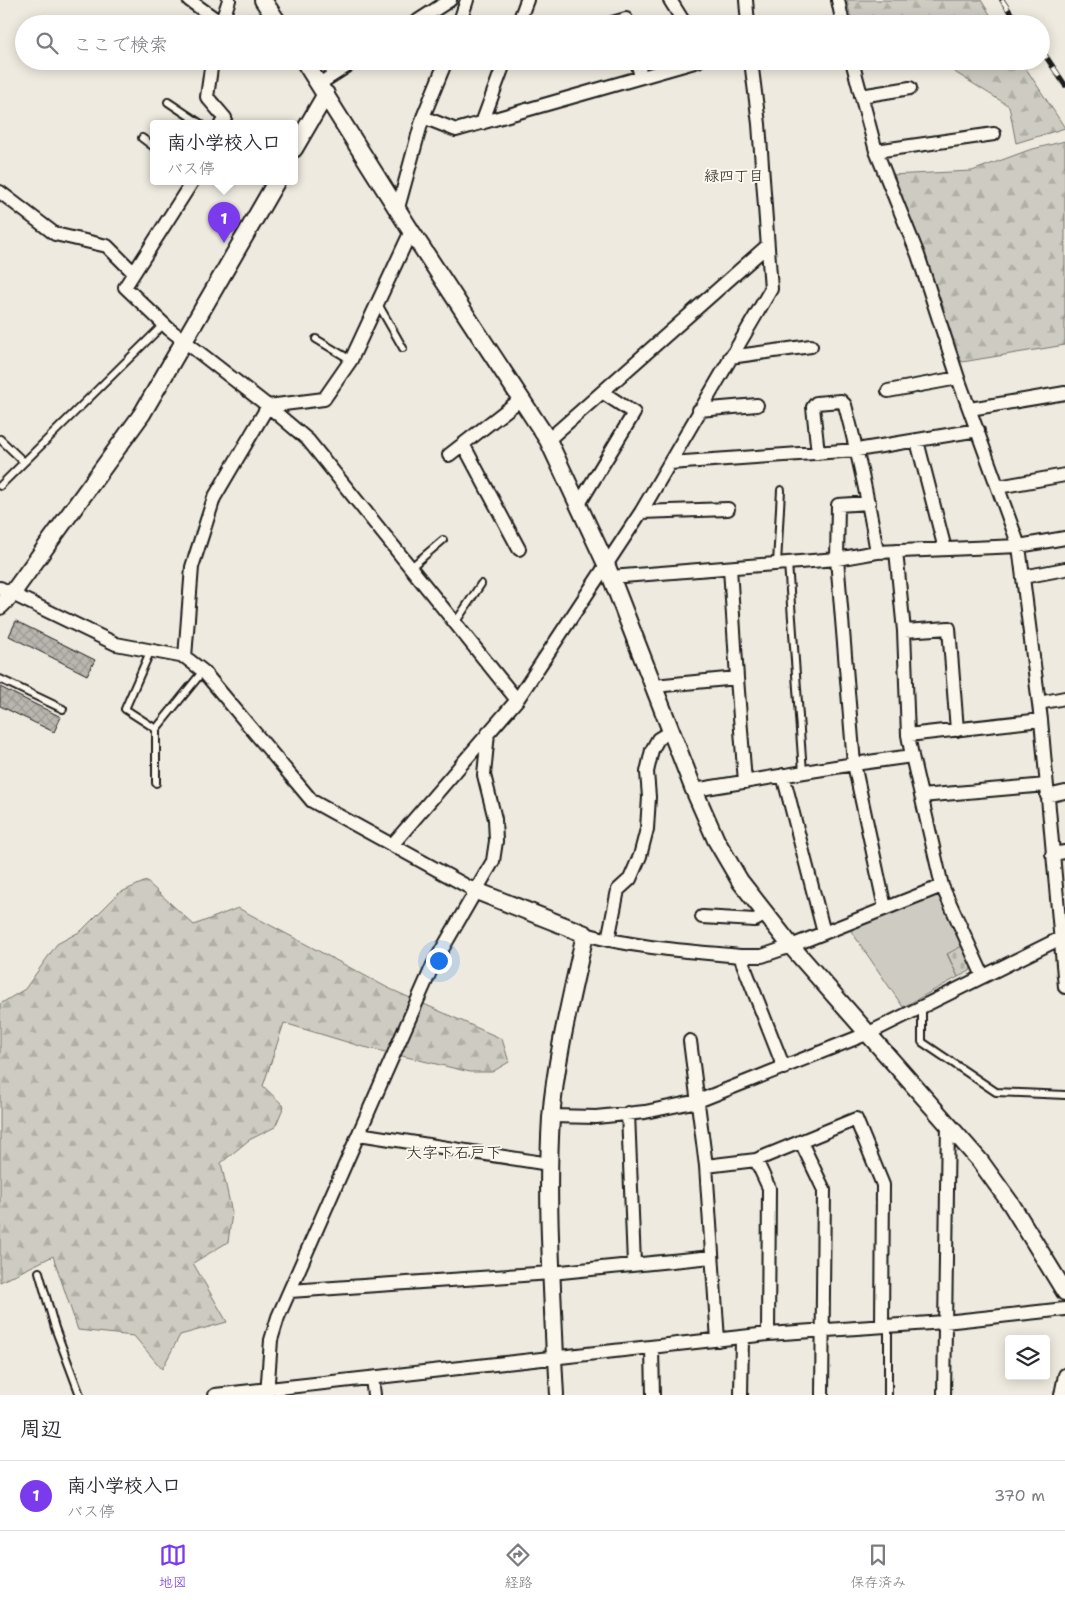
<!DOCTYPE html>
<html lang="ja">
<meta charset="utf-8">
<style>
body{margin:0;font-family:"Shantell Sans","Klee One",sans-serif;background:#f2f2f3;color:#2b2b33}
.controls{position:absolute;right:15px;bottom:15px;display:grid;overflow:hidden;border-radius:5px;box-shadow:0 2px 12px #0003}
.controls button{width:45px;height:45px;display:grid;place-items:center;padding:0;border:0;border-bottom:1px solid #e1e1e2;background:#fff;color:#2b2b33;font:25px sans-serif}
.you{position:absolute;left:438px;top:960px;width:18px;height:18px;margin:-12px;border:4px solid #fff;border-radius:50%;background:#1a73e8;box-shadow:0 0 0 8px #1a73e833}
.badge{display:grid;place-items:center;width:32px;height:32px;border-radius:50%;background:#7c3aed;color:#fff;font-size:16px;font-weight:700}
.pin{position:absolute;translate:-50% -41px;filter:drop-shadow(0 1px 2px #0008)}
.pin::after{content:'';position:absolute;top:26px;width:18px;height:15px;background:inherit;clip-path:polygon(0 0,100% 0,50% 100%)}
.popup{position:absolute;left:150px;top:120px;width:148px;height:65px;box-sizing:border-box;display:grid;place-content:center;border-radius:5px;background:#fff;filter:drop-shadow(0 1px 4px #0005);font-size:16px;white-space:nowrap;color:#7c7c81}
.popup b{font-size:19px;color:#2b2b33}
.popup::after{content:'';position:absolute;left:50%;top:100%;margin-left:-10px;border:10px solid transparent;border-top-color:#fff}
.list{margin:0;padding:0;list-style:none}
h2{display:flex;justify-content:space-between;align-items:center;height:65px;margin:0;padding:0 20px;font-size:21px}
h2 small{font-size:16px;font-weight:400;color:#7c7c81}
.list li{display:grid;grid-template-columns:32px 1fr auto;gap:15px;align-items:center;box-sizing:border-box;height:70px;padding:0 20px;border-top:1px solid #e1e1e2}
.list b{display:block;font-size:19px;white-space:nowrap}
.list p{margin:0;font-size:16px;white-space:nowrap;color:#7c7c81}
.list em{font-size:16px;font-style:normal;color:#7c7c81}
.icon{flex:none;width:28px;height:28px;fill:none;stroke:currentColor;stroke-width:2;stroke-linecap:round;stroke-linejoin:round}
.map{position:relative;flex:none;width:1065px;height:1395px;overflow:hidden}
.search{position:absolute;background:#fff;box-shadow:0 2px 12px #0003;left:15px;right:15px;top:15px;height:55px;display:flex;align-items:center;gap:12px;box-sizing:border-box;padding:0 18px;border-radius:28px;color:#7c7c81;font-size:19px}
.sheet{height:135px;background:#fff}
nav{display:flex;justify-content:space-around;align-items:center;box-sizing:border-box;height:70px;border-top:1px solid #e1e1e2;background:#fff;font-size:14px;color:#7c7c81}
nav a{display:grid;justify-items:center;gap:2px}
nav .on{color:#7c3aed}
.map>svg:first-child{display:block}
.forest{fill:url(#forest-firs);stroke:#75746f}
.cemetery{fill:url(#cemetery-stones);stroke:#75746f}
.park{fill:#ceccc2;stroke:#75746f}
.building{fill:url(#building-cross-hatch);stroke:#1c1c1c}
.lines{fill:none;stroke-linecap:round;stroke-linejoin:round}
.service-casing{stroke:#1c1c1c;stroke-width:10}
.minor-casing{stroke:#1c1c1c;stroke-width:16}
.tertiary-casing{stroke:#1c1c1c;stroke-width:20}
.service{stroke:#fbf7ec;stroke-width:6}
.minor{stroke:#fbf7ec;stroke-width:12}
.tertiary{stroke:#fbf7ec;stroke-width:16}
.rail-casing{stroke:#1c1c1c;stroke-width:5.5}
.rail{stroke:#fbf7ec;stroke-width:4;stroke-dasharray:11;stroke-linecap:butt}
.labels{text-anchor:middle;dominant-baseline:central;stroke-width:4;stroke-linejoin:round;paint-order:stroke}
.neighbourhood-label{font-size:15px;fill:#1c1c1c;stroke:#fbf7ec}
.quarter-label{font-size:16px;fill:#1c1c1c;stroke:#fbf7ec}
</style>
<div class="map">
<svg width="1065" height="1395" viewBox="0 0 1065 1395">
<defs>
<pattern id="forest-firs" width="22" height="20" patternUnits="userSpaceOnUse" patternTransform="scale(1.25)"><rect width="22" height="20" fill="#ceccc2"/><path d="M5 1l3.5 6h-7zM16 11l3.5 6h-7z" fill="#b0afa6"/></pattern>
<pattern id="cemetery-stones" width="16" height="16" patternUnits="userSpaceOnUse" patternTransform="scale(1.25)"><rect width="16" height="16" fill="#ceccc2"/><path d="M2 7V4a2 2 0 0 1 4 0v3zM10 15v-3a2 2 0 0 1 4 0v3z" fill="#b0afa6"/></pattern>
<pattern id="building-cross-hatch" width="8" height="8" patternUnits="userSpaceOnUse" patternTransform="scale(1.25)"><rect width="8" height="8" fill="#b9b6af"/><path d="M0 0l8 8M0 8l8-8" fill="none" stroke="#9e9c96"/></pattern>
</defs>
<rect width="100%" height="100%" fill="#eeeadf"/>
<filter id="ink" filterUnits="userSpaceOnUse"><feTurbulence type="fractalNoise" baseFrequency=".02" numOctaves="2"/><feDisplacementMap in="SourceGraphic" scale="10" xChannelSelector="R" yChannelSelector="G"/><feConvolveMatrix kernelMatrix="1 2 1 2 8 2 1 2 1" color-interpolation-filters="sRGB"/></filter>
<g filter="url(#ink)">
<path class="forest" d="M847,0H981L996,24H852Z
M937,61H1021L1065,128L1016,143L1009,106Z
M1065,141V345L962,362L936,309L891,175L972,171L1029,150Z
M146,881L194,925L238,908L388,988L502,1039L509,1062L492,1072H470L360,1046L284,1023L263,1086L284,1106L275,1127L249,1140L221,1163L232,1213L228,1242L193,1263L227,1322L180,1335L162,1369L134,1336L78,1330L53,1256L0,1282V1004L25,989L57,944L81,931L119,893Z"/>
<path class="cemetery" d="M962,946L972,964L970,971L958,977L947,953Z"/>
<path class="park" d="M933,895L940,897L962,946L947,954L958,977L903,1007L849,928Z"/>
<path class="building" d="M16,621L95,660L87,675L9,636Z
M0,687L61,717L54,732L0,706Z"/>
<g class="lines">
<g class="service-casing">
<path id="service" d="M168,102L201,124
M142,138L154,147
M378,304L403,348
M316,339L351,360
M0,439L24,462
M0,486L164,324
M788,563L803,772
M777,564L781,490
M410,568L443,540
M455,623L481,584
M150,652L125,709L156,729L203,671
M0,679L63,709
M156,729V783
M922,1007V1042L996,1092L1065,1095
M39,1272L55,1328L80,1395
M888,1395V1325"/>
</g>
<g class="minor-casing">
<path id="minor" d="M189,0L221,23
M670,0L685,24
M746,0L748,24
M838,0L843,24
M221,24L229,0
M413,24L450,0
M459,24L467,0
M518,24L527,0
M609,24L626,19L627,24
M212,61L207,97L225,118L221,124
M637,61L641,77
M852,61L876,151L918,255L958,378L1019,546L1041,720L1065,987
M319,84L355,61
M861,96L910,88
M423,117L456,130L698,61
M482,123L505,61
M876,151L994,134
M192,182L125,287L169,329L268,406L308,440L517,700
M0,192L55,234L107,246L134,273
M398,208L423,117L446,61
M730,357L811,346
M888,391L958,378
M970,409L1065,393
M699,410L757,405
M548,440L767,246
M917,441L945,549
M463,444L519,549
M818,453L813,407L816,403L841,401L845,405C858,454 869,503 877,552
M449,455L521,399
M670,463L857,450L978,430
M998,487L1065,475
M869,503L838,505L837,559L854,764L885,908
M579,504L634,413L602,392
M641,512L728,509
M896,551L904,631L908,735L912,756L942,886L983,976
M611,577L837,559L877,552L1019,546L1065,538
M1023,577L1065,569
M0,588L116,644L185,657L203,671L312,801L474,890
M904,631L949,628L957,730
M185,657L192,567L214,498L268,406L324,399L351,360L411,231
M737,678L745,782
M654,686L737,678L730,568
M1039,703L1065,698
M908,735L1041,720
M783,775L824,933
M694,790L854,764L912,756
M921,796L1046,785
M1047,796L1065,792
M392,845L517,700L641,512L771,289L759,124L751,61
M1052,854L1065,852
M702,917L755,920L764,915
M585,934C636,948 688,951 740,956
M608,940L618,890L630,879L640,856L647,829L649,797L647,772L652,750L658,739L671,731
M690,1041L706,1166L718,1340
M784,1068L740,956H762L791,946L942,886
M628,1113L634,1264
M551,1116L596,1117L645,1112L698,1101L869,1033L1065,936
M359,1134L549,1164
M801,1142L824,1190L822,1395
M756,1160L769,1188L768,1334
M706,1166L756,1160L856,1119L883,1185L882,1325
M290,1291L551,1273L712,1257
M652,1348L653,1395
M555,1358L557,1395
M372,1378L374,1395
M215,1395L768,1334L945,1322L1065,1309
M267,1395L271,1340L278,1317L433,965L493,861L496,841L495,819L484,775L488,733
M741,1395L742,1338
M944,1395L948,1122
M1061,1395L1065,1375"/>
</g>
<g class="tertiary-casing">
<path id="tertiary" d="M263,0L279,24
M304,61L411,231L548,440L606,564L694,790L716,840L740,881L791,946L980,1161L1011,1204L1065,1292
M294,149L326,94
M0,606L11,595L142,414L276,182
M474,890L585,934C572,994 556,1056 551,1118C546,1197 552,1278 555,1358"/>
</g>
<use href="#service" class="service"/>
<use href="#minor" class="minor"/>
<use href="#tertiary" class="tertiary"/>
<g class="rail-casing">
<path id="rail" d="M1002,0L1018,24
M1041,49L1065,85"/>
</g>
<use href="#rail" class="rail"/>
</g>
</g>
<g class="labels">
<g class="neighbourhood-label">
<text x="734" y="176">緑四丁目</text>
</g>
<g class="quarter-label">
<text x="454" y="1152">大字下石戸下</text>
</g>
</g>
</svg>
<div class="controls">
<button><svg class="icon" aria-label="layers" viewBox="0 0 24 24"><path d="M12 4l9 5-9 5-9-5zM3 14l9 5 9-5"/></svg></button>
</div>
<div class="you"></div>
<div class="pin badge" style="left:224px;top:243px">1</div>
<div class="popup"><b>南小学校入口</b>バス停</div>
<div class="search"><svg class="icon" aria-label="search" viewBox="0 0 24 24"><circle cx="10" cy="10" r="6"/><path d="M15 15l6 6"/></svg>ここで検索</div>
</div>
<section class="sheet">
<h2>周辺<small></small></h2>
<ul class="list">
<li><span class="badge">1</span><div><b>南小学校入口</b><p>バス停</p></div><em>370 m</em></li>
</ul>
</section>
<nav>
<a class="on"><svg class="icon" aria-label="map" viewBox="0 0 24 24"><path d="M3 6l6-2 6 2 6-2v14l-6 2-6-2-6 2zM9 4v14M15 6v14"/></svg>地図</a>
<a><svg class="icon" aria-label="directions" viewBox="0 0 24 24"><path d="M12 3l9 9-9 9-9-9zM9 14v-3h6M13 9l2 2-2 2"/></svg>経路</a>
<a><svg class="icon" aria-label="saved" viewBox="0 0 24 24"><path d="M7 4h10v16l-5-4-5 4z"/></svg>保存済み</a>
</nav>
